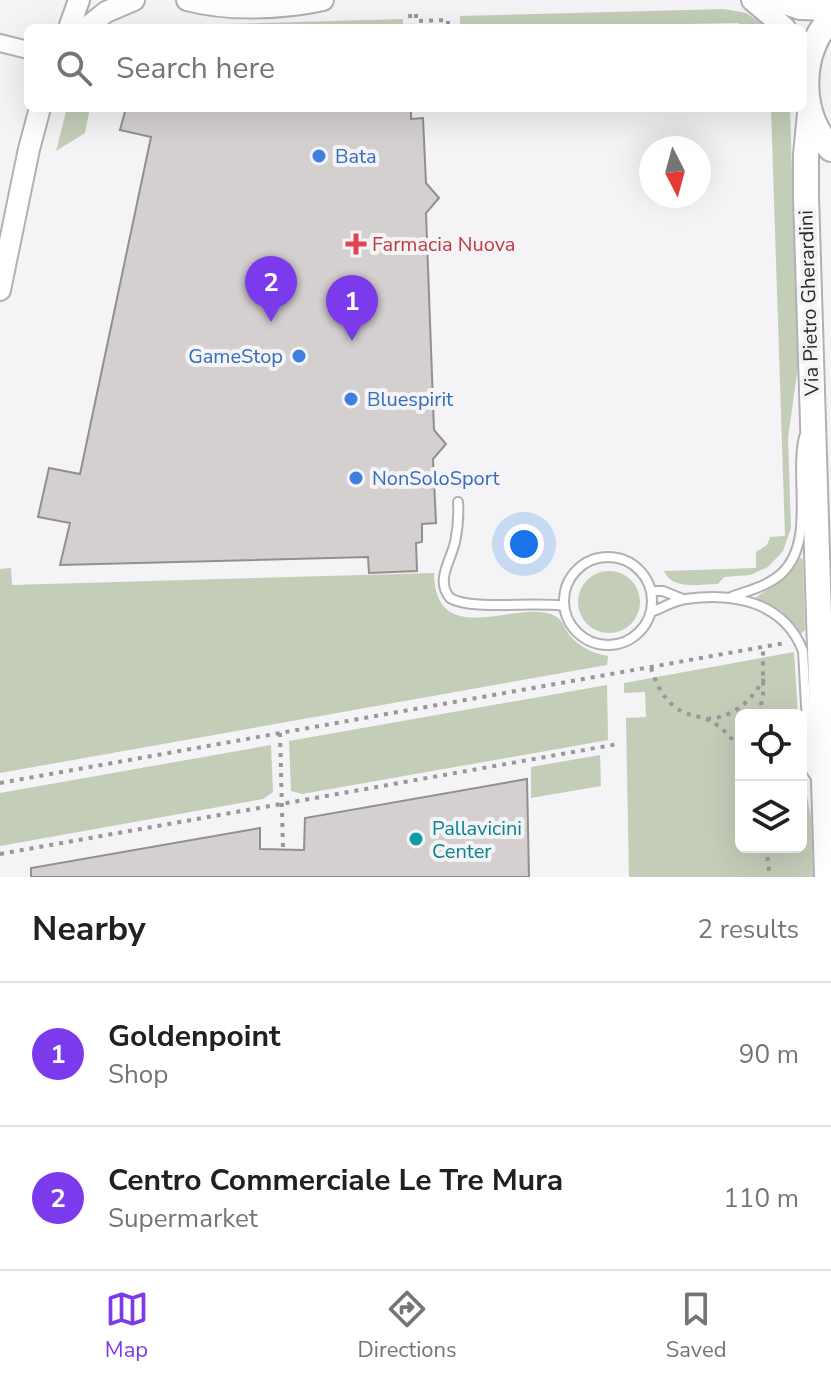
<!DOCTYPE html>
<style>
body{margin:0;font-family:"Nunito Sans",sans-serif;background:#f6f6f6;color:#202124}
.controls{position:absolute;right:24px;bottom:24px;display:grid;overflow:hidden;border-radius:12px;box-shadow:0 8px 32px #0002}
.controls button{width:72px;height:72px;display:grid;place-items:center;padding:0;border:0;border-bottom:2px solid #e0e0e0;background:#fff;color:#202124;font:40px sans-serif}
.compass{position:absolute;left:639px;top:136px;width:72px;height:72px;border-radius:50%;background:#fff;box-shadow:0 8px 32px #0002;rotate:174deg}
.you{position:absolute;left:524px;top:544px;width:28px;height:28px;margin:-20px;border:6px solid #fff;border-radius:50%;background:#1a73e8;box-shadow:0 0 0 12px #1a73e833}
.badge{display:grid;place-items:center;width:52px;height:52px;border-radius:50%;background:#7c3aed;color:#fff;font-size:26px;font-weight:700}
.pin{position:absolute;translate:-50% -66px;filter:drop-shadow(0 2px 4px #0008)}
.pin::after{content:'';position:absolute;top:42px;width:28px;height:24px;background:inherit;clip-path:polygon(0 0,100% 0,50% 100%)}
.list{margin:0;padding:0;list-style:none}
h2{display:flex;justify-content:space-between;align-items:center;height:104px;margin:0;padding:0 32px;font-size:34px}
h2 small{font-size:26px;font-weight:400;color:#757577}
.list li{display:grid;grid-template-columns:52px 1fr auto;gap:24px;align-items:center;box-sizing:border-box;height:144px;padding:0 32px;border-top:2px solid #e0e0e0}
.list b{display:block;font-size:30px;white-space:nowrap}
.list p{margin:0;font-size:26px;white-space:nowrap;color:#757577}
.list em{font-size:26px;font-style:normal;color:#757577}
.icon{flex:none;width:44px;height:44px;fill:none;stroke:currentColor;stroke-width:2;stroke-linecap:round;stroke-linejoin:round}
.map{position:relative;flex:none;width:831px;height:877px;overflow:hidden}
.search{position:absolute;background:#fff;box-shadow:0 8px 32px #0002;left:24px;right:24px;top:24px;height:88px;display:flex;align-items:center;gap:20px;box-sizing:border-box;padding:0 28px;border-radius:12px;color:#757577;font-size:30px}
.sheet{height:392px;background:#fff}
nav{display:flex;justify-content:space-around;align-items:center;box-sizing:border-box;height:112px;border-top:2px solid #e0e0e0;background:#fff;font-size:22px;color:#757577}
nav a{display:grid;justify-items:center;gap:4px}
nav .on{color:#7c3aed}
.map>svg:first-child{display:block}
.green{fill:#c3cdb8}
.building{fill:#d4d0d0;stroke:#938f8f;stroke-width:2}
.lines{fill:none;stroke-linecap:round;stroke-linejoin:round}
.service-casing{stroke:#b2b0b3;stroke-width:12}
.minor-casing{stroke:#b2b0b3;stroke-width:20}
.tertiary-casing{stroke:#b2b0b3;stroke-width:24}
.secondary-casing{stroke:#b2b0b3;stroke-width:28}
.path{stroke:#989799;stroke-width:4;stroke-dasharray:4 6;stroke-linecap:butt}
.service{stroke:#fff;stroke-width:8}
.minor{stroke:#fff;stroke-width:16}
.tertiary{stroke:#fff;stroke-width:20}
.secondary{stroke:#fff;stroke-width:24}
.shop-dot{fill:#3f7fe0;stroke:#f4f3f5;stroke-width:3}
.health-dot{fill:#e0444e;stroke:#f4f3f5;stroke-width:3}
.culture-dot{fill:#0f9aa8;stroke:#f4f3f5;stroke-width:3}
.labels{text-anchor:middle;dominant-baseline:central;stroke-width:8;stroke-linejoin:round;paint-order:stroke}
.shop-label{font-size:20px;fill:#366cbe;stroke:#f4f3f5;text-anchor:start}
.health-label{font-size:20px;fill:#be3a42;stroke:#f4f3f5;text-anchor:start}
.street-label{font-size:20px;fill:#2b2b2c;stroke:#f4f3f5}
.culture-label{font-size:20px;fill:#0d838f;stroke:#f4f3f5;text-anchor:start}
</style>
<div class="map">
<svg width="831" height="877" viewBox="0 0 831 877">
<rect width="100%" height="100%" fill="#f4f3f5"/>
<path class="green" d="M724,9L746,13L769,28H740L739,23L460,28V16Z
M403,19V28H113L121,27Z
M67,108H90L85,133L56,151Z
M771,108H790L798,366L788,438L791,528L783,551L768,567L750,575L724,577L718,584C699,584 673,591 664,571L756,568V552L767,545L770,537L785,536Z
M799,558H802L803,562L805,630L801,634L781,611L755,598L779,582Z
M11,568L12,585L434,573C435,653 521,597 555,616C561,619 563,624 566,630C575,645 591,653 608,656L607,665L0,773V569Z
M578 602a31 31 0 1 1 62 0a31 31 0 1 1-62 0Z
M794,652L798,715H741V847H801V765L811,817L813,877H629L626,718L646,717L645,692L624,693V683Z
M607,685L608,740L302,794L291,791L289,741Z
M271,745L273,792L263,799L0,846V793Z
M600,755L601,786L531,798V767Z"/>
<path class="building" d="M126,108H411V119L423,118L426,183L439,198L426,213L434,430L446,444L433,459L436,523L422,524V542L416,543L417,571L369,573L368,557L60,565L70,523L38,517L49,468L80,474L151,137L120,130Z
M527,779L529,877H31V868L260,828V849L304,850L305,818Z"/>
<g class="lines">
<g class="service-casing">
<path id="service" d="M458,502C459,516 458,528 455,542C451,561 435,580 450,598C472,611 534,601 564,606
M564 601a44 44 0 1 1 88 0a44 44 0 1 1-88 0Z
M651,591H663L683,599
M731,597C747,591 768,586 781,574C816,542 794,479 804,437
M651,612C662,608 675,600 686,599C734,592 784,602 803,651L809,760L810,769L816,778"/>
</g>
<g class="minor-casing">
<path id="minor" d="M0,43L28,50"/>
</g>
<g class="tertiary-casing">
<path id="tertiary" d="M187,0C227,11 283,9 323,0
M752,0L785,28
M774,0L800,9L831,10
M69,28L79,0
M86,28L106,12L134,0
M0,290L29,149L40,108"/>
</g>
<g class="secondary-casing">
<path id="secondary" d="M831,18C798,54 798,113 831,149
M810,113L806,155V196L827,877"/>
</g>
<path class="path" d="M410,14L411,27
M411,28H448V20L416,21V14
M651,668C656,682 661,696 674,706C682,714 693,715 703,718C719,723 733,738 741,752
M759,715L763,695V648
M707,719C734,717 750,702 764,679
M280,733L283,849
M0,783L785,643
M766,847L770,877
M0,854L618,744"/>
<use href="#service" class="service"/>
<use href="#minor" class="minor"/>
<use href="#tertiary" class="tertiary"/>
<use href="#secondary" class="secondary"/>
</g>
<g class="shop-dot">
<circle cx="319" cy="156" r="8"/>
<circle cx="299" cy="356" r="8"/>
<circle cx="351" cy="399" r="8"/>
<circle cx="356" cy="478" r="8"/>
</g>
<path class="health-dot" d="M352 232h8v8h8v8h-8v8h-8v-8h-8v-8h8z"/>
<circle class="culture-dot" cx="416" cy="839" r="8"/>
<g class="labels">
<g class="shop-label">
<text x="335" y="156">Bata</text>
<text x="283" y="356" text-anchor="end">GameStop</text>
<text x="367" y="399">Bluespirit</text>
<text x="372" y="478">NonSoloSport</text>
</g>
<g class="health-label">
<text x="372" y="244">Farmacia Nuova</text>
</g>
<g class="street-label">
<text transform="translate(809 303) rotate(-92)">Via Pietro Gherardini</text>
</g>
<g class="culture-label">
<text x="432" y="828">Pallavicini<tspan x="432" dy="23">Center</tspan></text>
</g>
</g>
</svg>
<div class="controls">
<button><svg class="icon" aria-label="locate" viewBox="0 0 24 24"><circle cx="12" cy="12" r="6"/><path d="M12 2v4M12 18v4M2 12h4M18 12h4"/></svg></button>
<button><svg class="icon" aria-label="layers" viewBox="0 0 24 24"><path d="M12 4l9 5-9 5-9-5zM3 14l9 5 9-5"/></svg></button>
</div>
<svg class="compass" viewBox="-18 -18 36 36"><path d="M0-13l5 13h-10z" fill="#e53935"/><path d="M0 13l5-13h-10z" fill="#757577"/></svg>
<div class="you"></div>
<div class="pin badge" style="left:352px;top:341px">1</div>
<div class="pin badge" style="left:271px;top:322px">2</div>
<div class="search"><svg class="icon" aria-label="search" viewBox="0 0 24 24"><circle cx="10" cy="10" r="6"/><path d="M15 15l6 6"/></svg>Search here</div>
</div>
<section class="sheet">
<h2>Nearby<small>2 results</small></h2>
<ul class="list">
<li><span class="badge">1</span><div><b>Goldenpoint</b><p>Shop</p></div><em>90 m</em></li>
<li><span class="badge">2</span><div><b>Centro Commerciale Le Tre Mura</b><p>Supermarket</p></div><em>110 m</em></li>
</ul>
</section>
<nav>
<a class="on"><svg class="icon" aria-label="map" viewBox="0 0 24 24"><path d="M3 6l6-2 6 2 6-2v14l-6 2-6-2-6 2zM9 4v14M15 6v14"/></svg>Map</a>
<a><svg class="icon" aria-label="directions" viewBox="0 0 24 24"><path d="M12 3l9 9-9 9-9-9zM9 14v-3h6M13 9l2 2-2 2"/></svg>Directions</a>
<a><svg class="icon" aria-label="saved" viewBox="0 0 24 24"><path d="M7 4h10v16l-5-4-5 4z"/></svg>Saved</a>
</nav>
